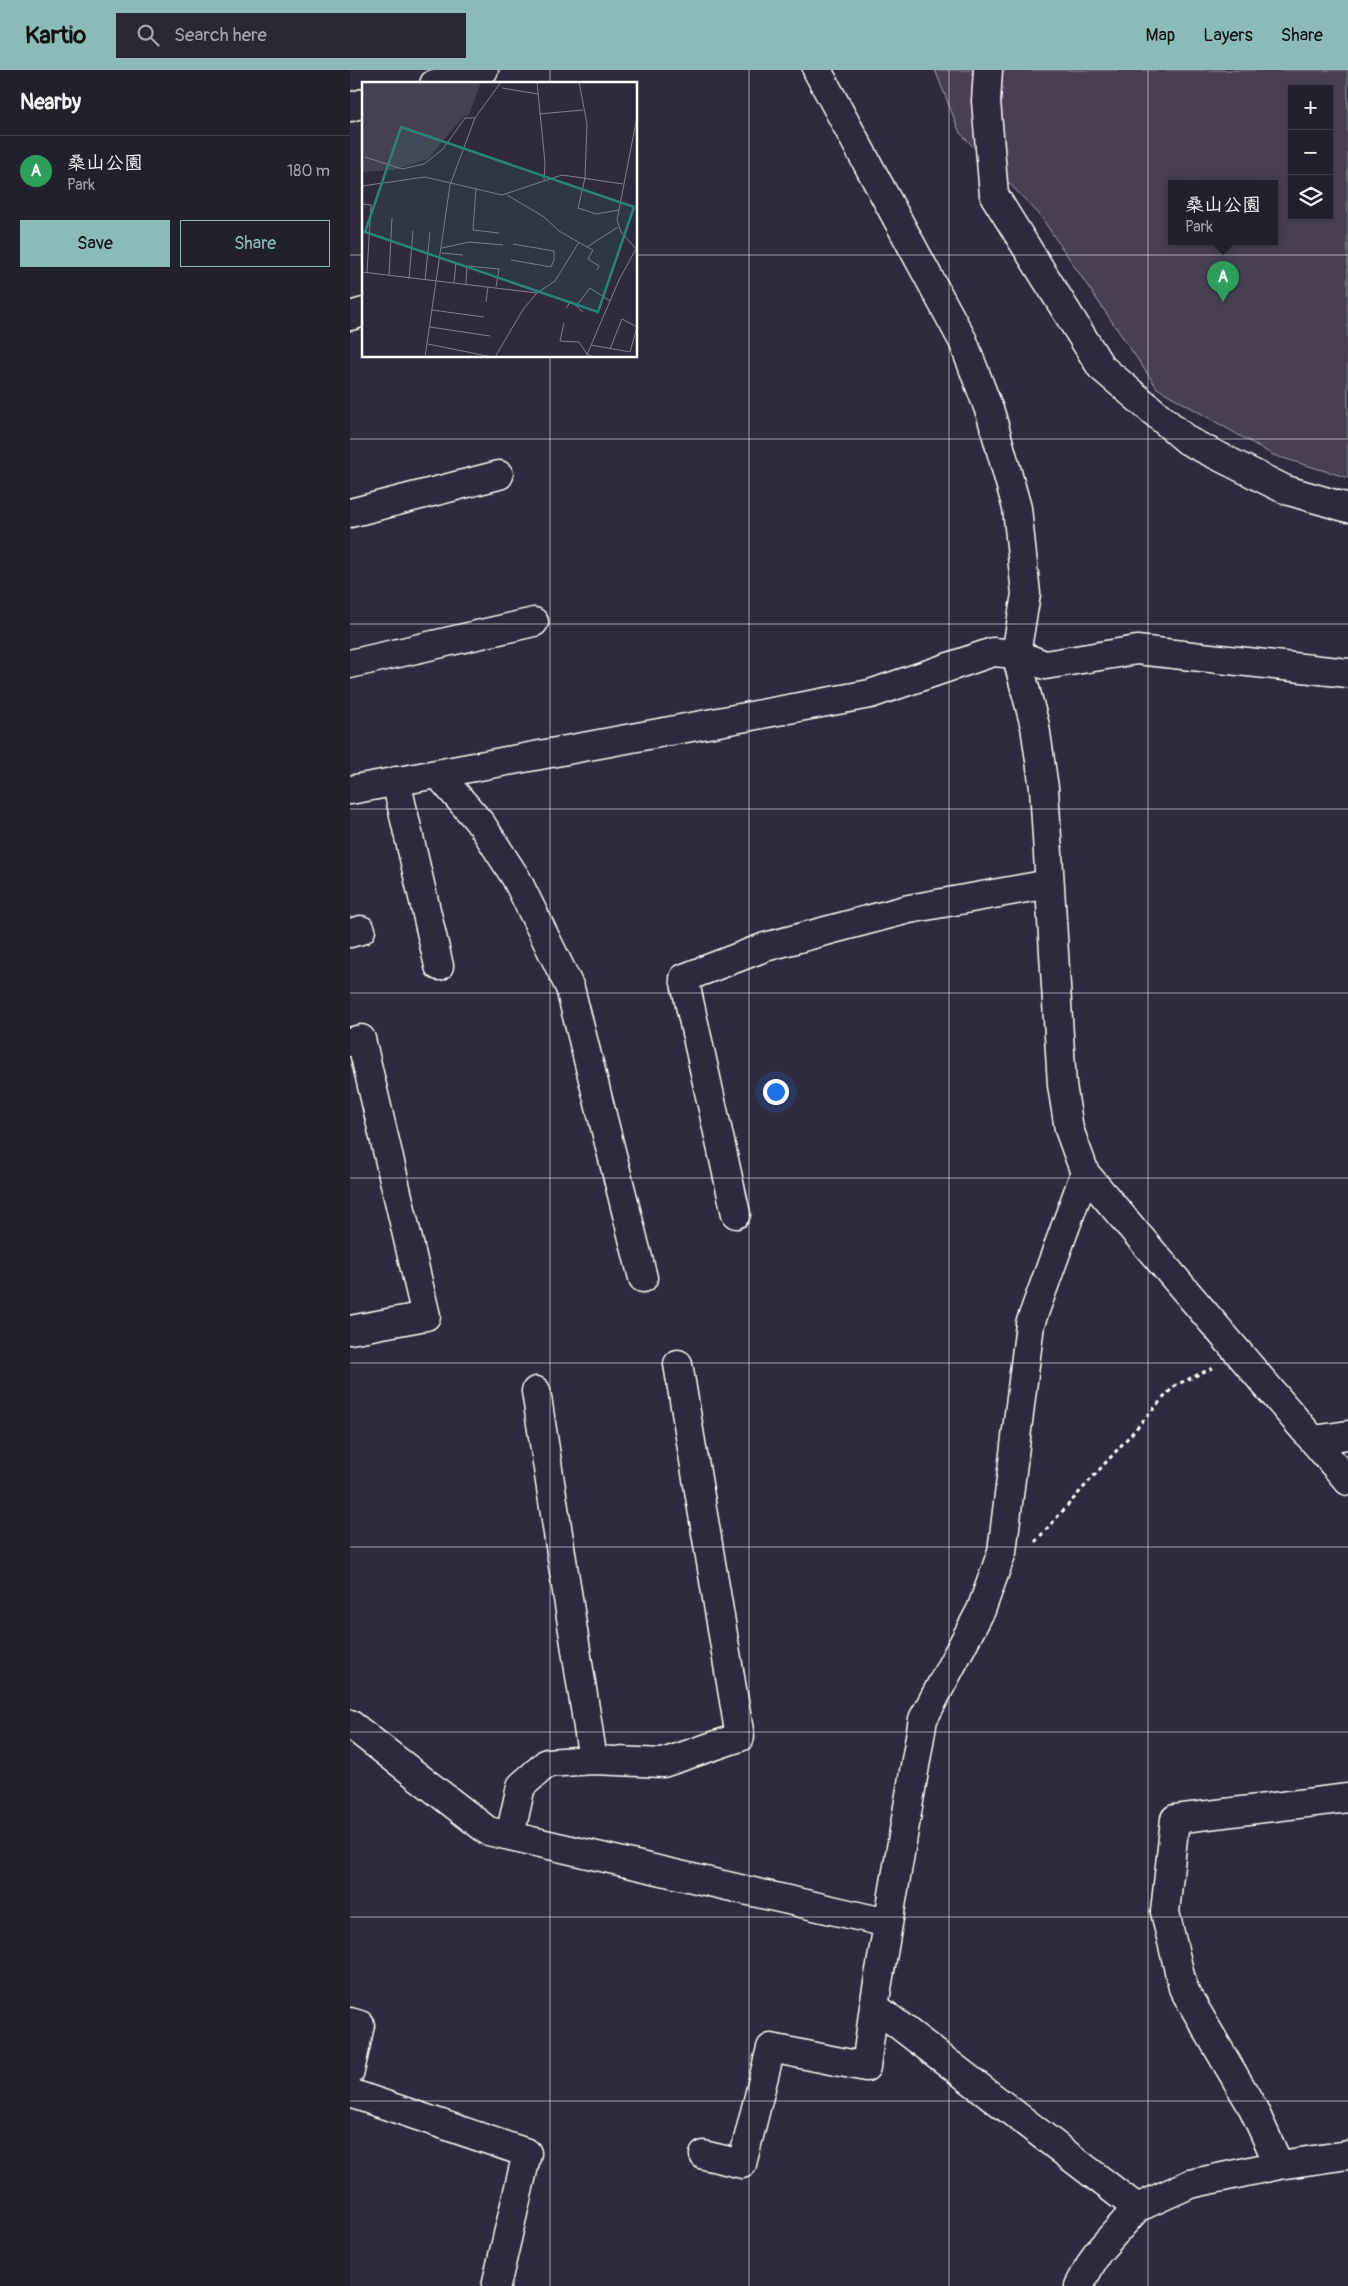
<!DOCTYPE html>
<meta charset="utf-8">
<style>
body{margin:0;font-family:Pangolin,"Klee One",sans-serif;background:#2b2836;color:#f1f3f6}
.controls{position:absolute;right:15px;top:15px;display:grid;overflow:hidden;border-radius:0px;box-shadow:0 1px 4px #0004}
.controls button{width:45px;height:45px;display:grid;place-items:center;padding:0;border:0;border-bottom:1px solid #403e4a;background:#23202e;color:#f1f3f6;font:25px sans-serif}
.you{position:absolute;left:425px;top:1021px;width:18px;height:18px;margin:-12px;border:4px solid #fff;border-radius:50%;background:#1a73e8;box-shadow:0 0 0 8px #1a73e833}
.badge{display:grid;place-items:center;width:32px;height:32px;border-radius:50%;background:#8bbbb9;color:#fff;font-size:16px;font-weight:700}
.pin{position:absolute;translate:-50% -41px;filter:drop-shadow(0 1px 2px #0008)}
.pin::after{content:'';position:absolute;top:26px;width:18px;height:15px;background:inherit;clip-path:polygon(0 0,100% 0,50% 100%)}
.popup{position:absolute;left:818px;top:110px;width:110px;height:65px;box-sizing:border-box;display:grid;place-content:center;border-radius:0px;background:#23202e;filter:drop-shadow(0 1px 4px #0005);font-size:16px;white-space:nowrap;color:#a3a3aa}
.popup b{font-size:19px;color:#f1f3f6}
.popup::after{content:'';position:absolute;left:50%;top:100%;margin-left:-10px;border:10px solid transparent;border-top-color:#23202e}
.list{margin:0;padding:0;list-style:none}
h2{display:flex;justify-content:space-between;align-items:center;height:65px;margin:0;padding:0 20px;font-size:21px}
h2 small{font-size:16px;font-weight:400;color:#a3a3aa}
.list li{display:grid;grid-template-columns:32px 1fr auto;gap:15px;align-items:center;box-sizing:border-box;height:70px;padding:0 20px;border-top:1px solid #403e4a}
.list b{display:block;font-size:19px;white-space:nowrap}
.list p{margin:0;font-size:16px;white-space:nowrap;color:#a3a3aa}
.list em{font-size:16px;font-style:normal;color:#a3a3aa}
.actions{display:flex;gap:10px;padding:15px 20px}
.actions a{flex:1;padding:11px 0;border:1px solid #8bbbb9;border-radius:0px;text-align:center;font-size:18px;color:#8bbbb9}
.actions .main{background:#8bbbb9;color:#111}
.icon{flex:none;width:28px;height:28px;fill:none;stroke:currentColor;stroke-width:2;stroke-linecap:round;stroke-linejoin:round}
.map{position:relative;flex:none;width:998px;height:2216px;overflow:hidden}
header{display:flex;align-items:center;gap:30px;box-sizing:border-box;height:70px;padding:0 25px;background:#8bbbb9;color:#111}
header strong{font-size:24px}
nav{display:flex;gap:28px;margin-inline-start:auto;font-size:18px}
.search{width:350px;height:45px;background:#2b2836;display:flex;align-items:center;gap:12px;box-sizing:border-box;padding:0 18px;border-radius:0px;color:#a3a3aa;font-size:19px}
main{display:flex}
aside{flex:1;background:#23202e}
.map>svg:first-child{display:block}
.green{fill:#464152;stroke:#a2a0a8;fill-rule:evenodd}
.lines{fill:none;stroke-linecap:round;stroke-linejoin:round}
.minor-casing{stroke:#fff;stroke-width:31}
.tertiary-casing{stroke:#fff;stroke-width:31}
.path{stroke:#fff;stroke-width:3;stroke-dasharray:4 4;stroke-linecap:butt}
.minor{stroke:#2f2a3d;stroke-width:28}
.tertiary{stroke:#2f2a3d;stroke-width:28}
.grid{fill:none;stroke:#fff;stroke-width:1;stroke-opacity:0.55}
.inset-road{fill:none;stroke:#827f8b;stroke-width:1}
.view{fill:#27847c;fill-opacity:0.15;stroke:#27847c;stroke-width:2.5}
.inset-edge{fill:none;stroke:#fff;stroke-width:2.5}
</style>
<header>
<strong>Kartio</strong>
<div class="search"><svg class="icon" aria-label="search" viewBox="0 0 24 24"><circle cx="10" cy="10" r="6"/><path d="M15 15l6 6"/></svg>Search here</div>
<nav><a>Map</a><a>Layers</a><a>Share</a></nav>
</header>
<main>
<aside>
<h2>Nearby<small></small></h2>
<ul class="list">
<li><span class="badge" style="background:#2e9e5b">A</span><div><b>桑山公園</b><p>Park</p></div><em>180 m</em></li>
</ul>
<div class="actions"><a class="main">Save</a><a>Share</a></div>
</aside>
<div class="map">
<svg width="998" height="2216" viewBox="0 0 998 2216">
<rect width="100%" height="100%" fill="#2f2a3d"/>
<filter id="ink" filterUnits="userSpaceOnUse"><feTurbulence type="fractalNoise" baseFrequency=".02" numOctaves="2"/><feDisplacementMap in="SourceGraphic" scale="10" xChannelSelector="R" yChannelSelector="G"/><feConvolveMatrix kernelMatrix="1 2 1 2 8 2 1 2 1" color-interpolation-filters="sRGB"/></filter>
<g filter="url(#ink)">
<path class="green" d="M585,0H998V408L923,385L807,318L689,144L610,63ZM942,19H979V146H942ZM822,113H924V171H822Z"/>
<g class="lines">
<g class="minor-casing">
<path id="minor" d="M638,0L636,31L644,125L751,297L838,371L936,420L998,438
M84,14L134,0
M0,37L14,33
M0,246L14,242
M0,443L149,405
M0,594L184,552
M88,704L132,755L166,808L220,918L293,1208
M46,711L89,896
M0,720L520,624L643,582L666,584L695,595L787,580L998,603
M0,863L11,860
M0,972L11,969L76,1246L0,1260
M735,1103L680,1254L652,1482L631,1540L573,1649L524,1936L787,2138
M386,1144L334,908L415,877L559,839L699,814
M186,1321L243,1690L313,1693L390,1667L328,1294
M964,1370L998,1365
M0,1654L138,1761L538,1853
M160,1766L171,1716L197,1693L243,1690
M0,1952L10,1955L0,2001
M0,2023L177,2083L146,2216
M354,2085L392,2094L421,1978L516,1997L524,1936
M929,2095L903,2038L833,1918L815,1842L825,1749L998,1728
M729,2216L747,2183L787,2138L840,2114L929,2095L998,2085"/>
</g>
<g class="tertiary-casing">
<path id="tertiary" d="M467,0L613,271L641,345L667,438L676,524L666,584L685,656L694,718L712,1015L719,1059L735,1103L998,1411"/>
</g>
<path class="path" d="M685,1472L824,1316L862,1298"/>
<use href="#minor" class="minor"/>
<use href="#tertiary" class="tertiary"/>
</g>
</g>
<path class="grid" d="M200,0V14M399,0V2216M599,0V2216M798,0V2216M0,185H14M286,185H998M200,286V2216M0,369H998M0,554H998M0,739H998M0,923H998M0,1108H998M0,1293H998M0,1477H998M0,1662H998M0,1847H998M0,2031H998"/>
<g transform="translate(12 12)">
<rect width="275" height="275" fill="#2f2a3d"/>
<path d="M0,0H119L107,33L101,35L66,77L32,88L0,90Z" fill="#464152"/>
<path class="inset-road" d="M175,0L183,81L182,98M217,0L225,42L223,96L216,126L234,132L257,128M140,6L176,12M177,32L221,28M275,35L255,138L259,150L275,168M3,75L40,87L62,82L81,67L103,36H113M0,104L63,95L140,113L200,93L261,102M114,106L111,148L137,151M145,113L182,135L197,149L225,165L256,145M0,122L9,123L5,191M225,165L231,168L226,177L237,184L235,188M80,166L107,160L141,163M80,171L101,173M149,178L189,185L192,178V169L151,162M0,190L175,211M27,194L30,136M47,197L51,149M63,198L68,150M92,201L94,180M104,202L105,184L137,187L134,205M124,220L126,205M215,223L228,206L248,219M204,226L209,219L221,230M70,228L122,235M202,241L198,259L217,260L225,272L232,275M68,245L128,254M66,262L130,275M229,263L268,270L275,245L260,237L248,267M63,275L88,103L113,36L139,0M133,275L162,226L175,211L193,199L217,160M224,275L257,198L275,165"/>
<path class="view" d="M39,45L272,125L236,230L3,150Z"/>
<rect width="275" height="275" class="inset-edge"/>
</g>
</svg>
<div class="controls">
<button>+</button>
<button>−</button>
<button><svg class="icon" aria-label="layers" viewBox="0 0 24 24"><path d="M12 4l9 5-9 5-9-5zM3 14l9 5 9-5"/></svg></button>
</div>
<div class="you"></div>
<div class="pin badge" style="left:873px;top:232px;background:#2e9e5b">A</div>
<div class="popup"><b>桑山公園</b>Park</div>
</div>
</main>
